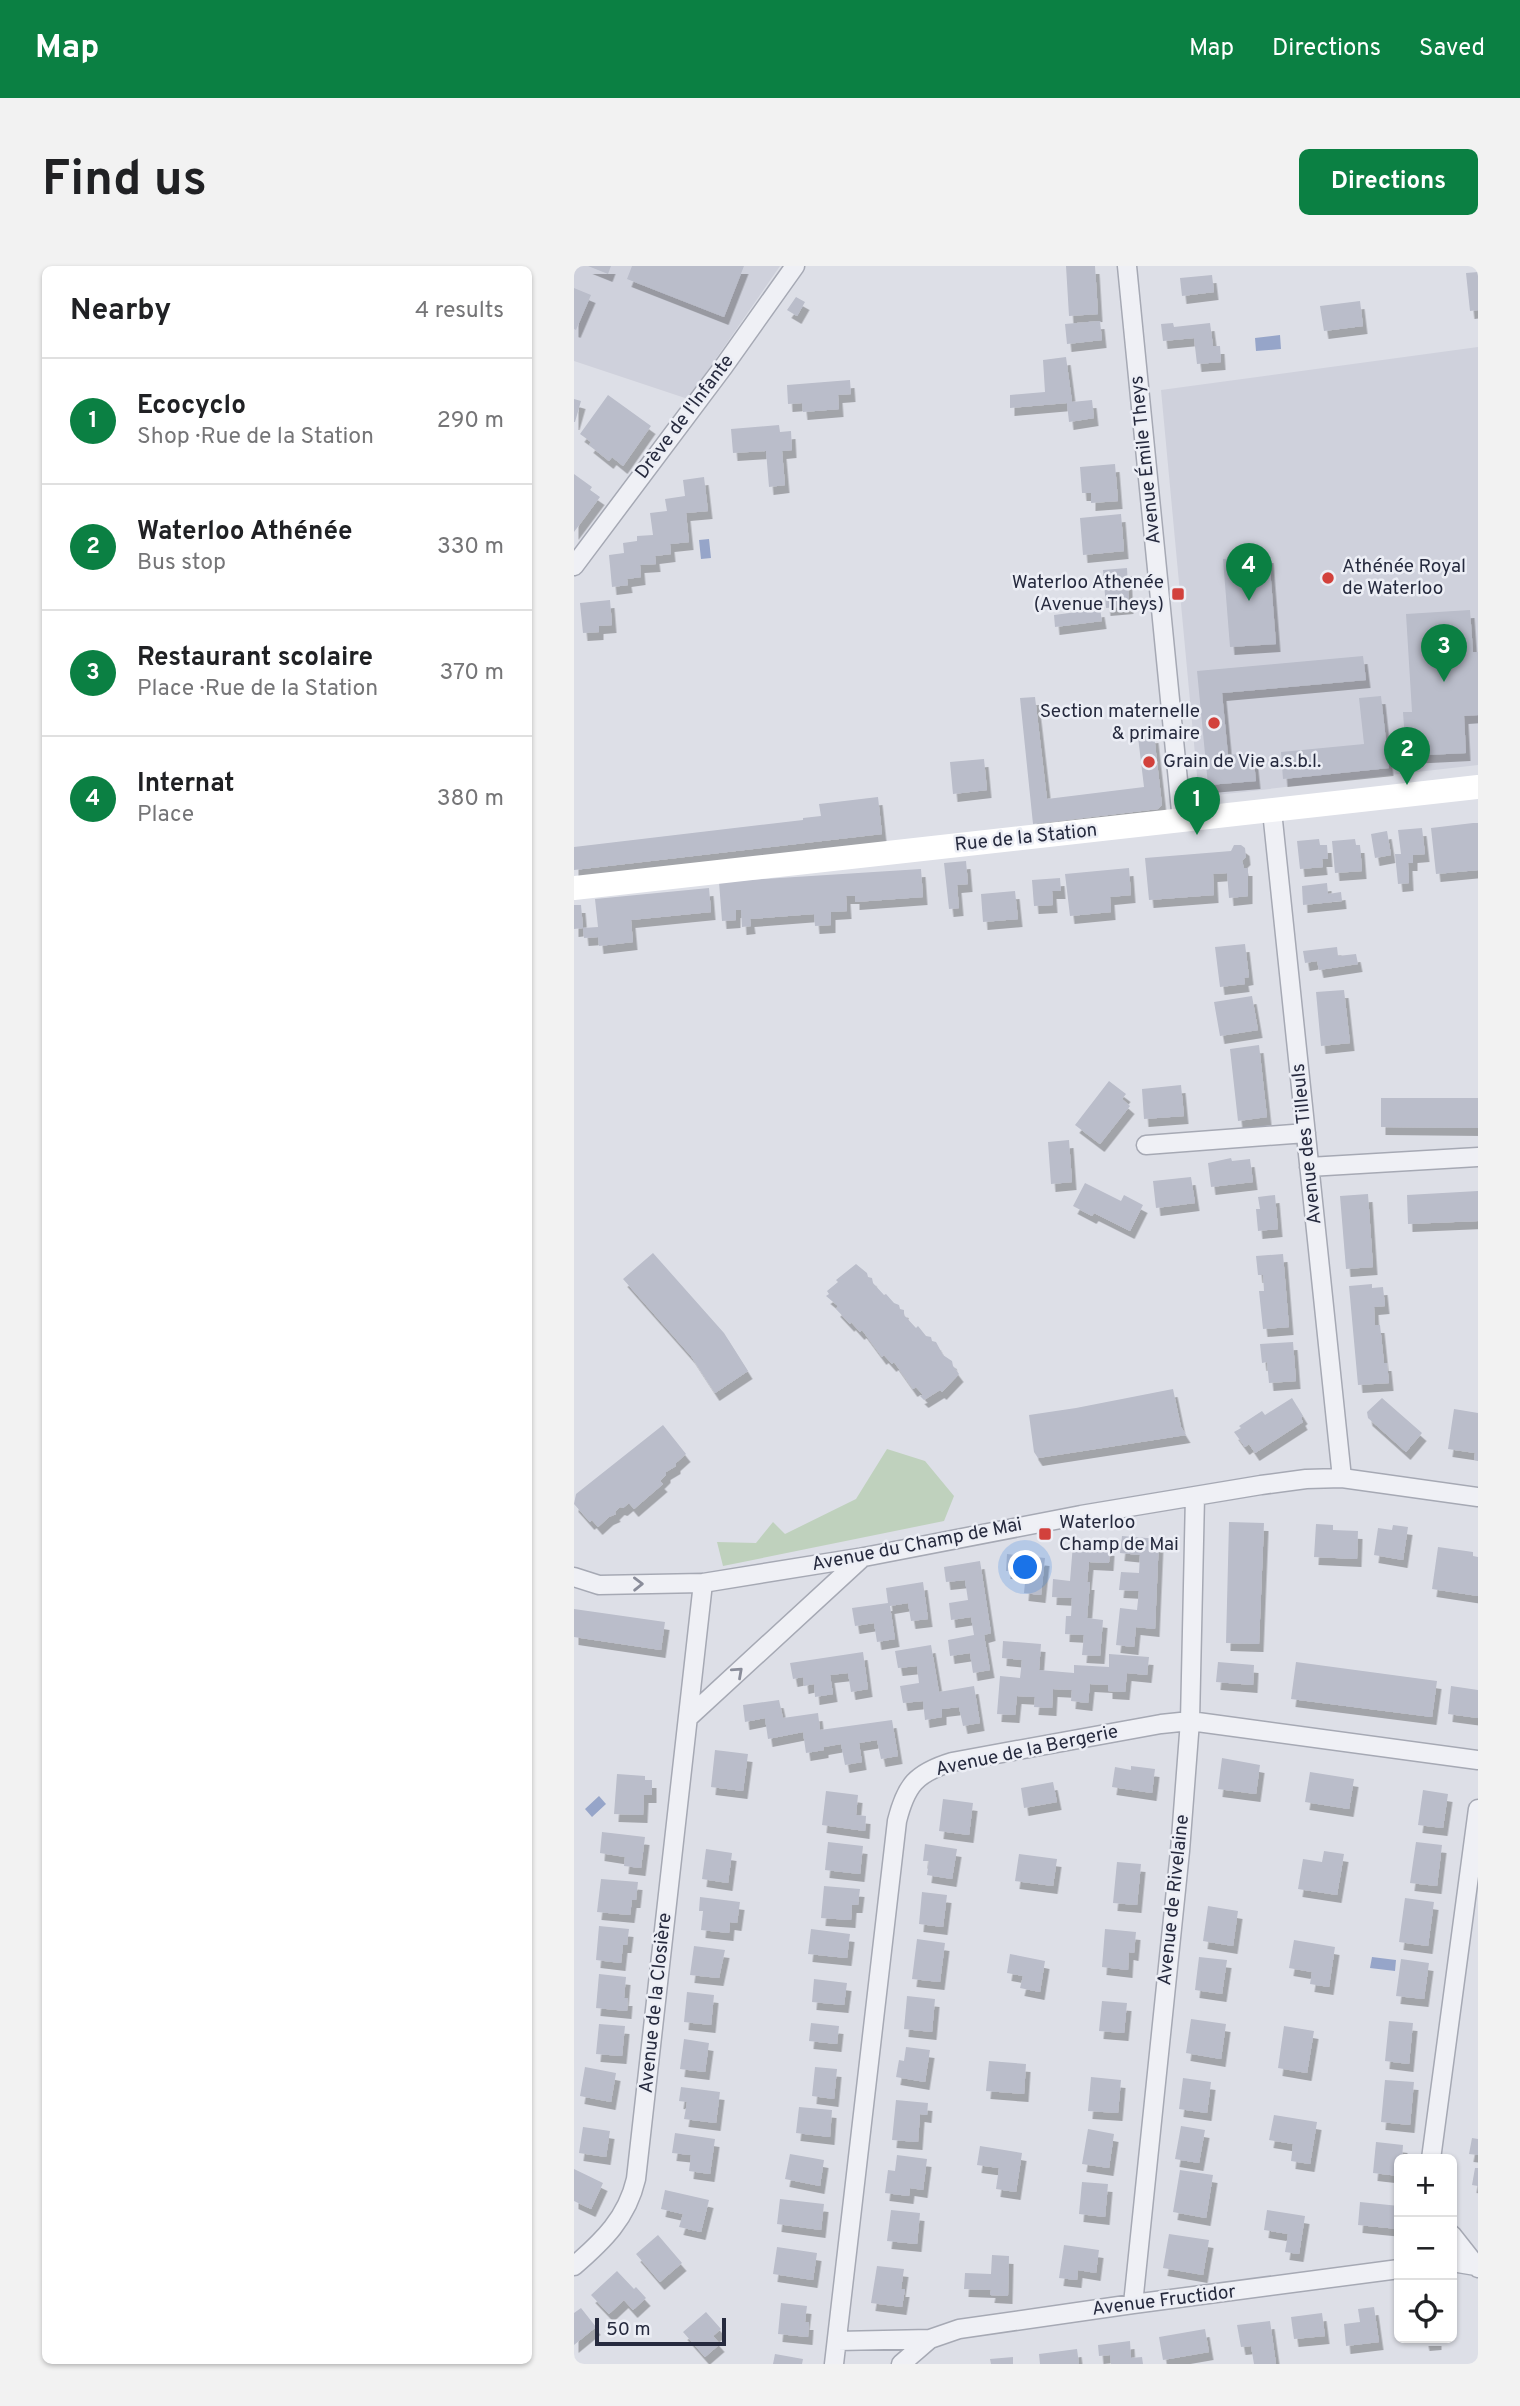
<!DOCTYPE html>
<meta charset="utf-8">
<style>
body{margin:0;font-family:Overpass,sans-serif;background:#f2f2f2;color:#202124}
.controls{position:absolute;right:21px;bottom:21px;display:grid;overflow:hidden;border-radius:10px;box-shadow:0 2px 5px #0004}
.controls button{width:63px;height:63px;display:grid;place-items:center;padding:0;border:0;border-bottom:2px solid #e0e0e0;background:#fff;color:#202124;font:35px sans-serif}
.scale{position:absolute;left:21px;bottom:18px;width:131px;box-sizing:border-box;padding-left:7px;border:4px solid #262a3e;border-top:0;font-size:19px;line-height:24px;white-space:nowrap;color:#262a3e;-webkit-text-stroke:5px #eceef5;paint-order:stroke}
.you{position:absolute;left:452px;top:1302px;width:24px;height:24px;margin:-18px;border:5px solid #fff;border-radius:50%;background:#1a73e8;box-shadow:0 0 0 10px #1a73e833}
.badge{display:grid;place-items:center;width:46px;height:46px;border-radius:50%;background:#0b8043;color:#fff;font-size:23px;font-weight:700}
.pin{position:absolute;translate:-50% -58px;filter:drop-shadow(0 2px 4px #0008)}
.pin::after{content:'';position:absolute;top:37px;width:24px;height:21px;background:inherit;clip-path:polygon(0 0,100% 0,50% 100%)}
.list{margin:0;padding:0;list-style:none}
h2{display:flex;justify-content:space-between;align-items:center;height:91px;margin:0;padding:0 28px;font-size:30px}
h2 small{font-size:23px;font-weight:400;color:#757577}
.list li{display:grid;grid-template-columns:46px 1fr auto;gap:21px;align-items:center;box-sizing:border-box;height:126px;padding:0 28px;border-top:2px solid #e0e0e0}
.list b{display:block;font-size:26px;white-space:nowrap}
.list p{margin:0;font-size:23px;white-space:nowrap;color:#757577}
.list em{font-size:23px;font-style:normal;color:#757577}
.icon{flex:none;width:38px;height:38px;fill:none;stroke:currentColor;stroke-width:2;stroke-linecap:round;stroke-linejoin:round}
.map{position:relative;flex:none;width:904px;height:2098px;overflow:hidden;border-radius:10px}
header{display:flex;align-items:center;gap:42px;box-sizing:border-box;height:98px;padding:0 35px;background:#0b8043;color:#fff}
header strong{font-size:33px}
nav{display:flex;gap:38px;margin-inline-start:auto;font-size:24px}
.intro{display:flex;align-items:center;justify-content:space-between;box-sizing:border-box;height:168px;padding:0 42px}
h1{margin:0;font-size:49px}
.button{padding:18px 32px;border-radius:10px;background:#0b8043;color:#fff;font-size:24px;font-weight:700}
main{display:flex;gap:42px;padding:0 42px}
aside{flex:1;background:#fff;border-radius:10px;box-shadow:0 2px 5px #0004}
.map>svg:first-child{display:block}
.built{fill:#cfd1dc}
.green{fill:#bfd1bd}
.water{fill:#96a5c9}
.building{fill:#babdca;filter:url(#shadow)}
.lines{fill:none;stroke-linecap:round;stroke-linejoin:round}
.street-casing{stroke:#a6a9b4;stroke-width:21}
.street{stroke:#eff0f5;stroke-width:18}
.secondary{stroke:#fff;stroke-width:24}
.oneway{stroke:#8a8d9a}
.poi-dot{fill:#d2413c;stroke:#eceef5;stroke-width:2.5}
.labels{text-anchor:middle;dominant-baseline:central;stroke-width:5;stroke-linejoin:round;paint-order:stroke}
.street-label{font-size:19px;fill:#262a3e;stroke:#eceef5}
.poi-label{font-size:19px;fill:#262a3e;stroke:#eceef5;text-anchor:start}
</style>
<header>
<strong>Map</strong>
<nav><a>Map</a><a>Directions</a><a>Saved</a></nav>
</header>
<div class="intro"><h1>Find us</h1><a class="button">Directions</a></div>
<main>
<aside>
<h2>Nearby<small>4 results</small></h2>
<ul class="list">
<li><span class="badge">1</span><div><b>Ecocyclo</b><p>Shop · Rue de la Station</p></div><em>290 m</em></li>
<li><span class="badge">2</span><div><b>Waterloo Athénée</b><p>Bus stop</p></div><em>330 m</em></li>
<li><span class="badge">3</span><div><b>Restaurant scolaire</b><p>Place · Rue de la Station</p></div><em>370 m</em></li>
<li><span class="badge">4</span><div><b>Internat</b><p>Place</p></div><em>380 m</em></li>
</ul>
</aside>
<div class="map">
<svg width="904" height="2098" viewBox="0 0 904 2098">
<defs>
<filter id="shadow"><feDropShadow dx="4.5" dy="8" stdDeviation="0" flood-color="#0004"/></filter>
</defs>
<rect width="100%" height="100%" fill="#dddfe7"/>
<path class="built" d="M0,0H206L114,133L0,95Z
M904,81V499L625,531L587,124Z"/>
<path class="green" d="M313,1183L351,1195L380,1230L370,1255L149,1300L143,1276L182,1277L199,1256L211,1268L282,1233Z"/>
<path class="water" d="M706,69L707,83L682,85L681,72Z
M135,273L137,292L127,293L125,274Z
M25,1530L32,1538L18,1551L11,1543Z
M798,1691L822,1694L821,1705L796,1702Z"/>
<path class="building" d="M14,0H37L34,8Z
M58,0H170L150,51L53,13Z
M492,0H521L524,48L495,50Z
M904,6V44L896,45L892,7Z
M638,9L640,26L608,30L606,12Z
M0,22L17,29L2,64L0,63Z
M222,31L231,36L223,50L213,44Z
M786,35L789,60L750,65L746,40Z
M526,55L528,74L493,78L491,58Z
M599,57L600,61L636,57L639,80H646L647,96L623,98L620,72L589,75L587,58Z
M492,91L498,136L518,134L520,152L495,156L493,137L436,142V129L471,126L469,94Z
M276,114L277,128L264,129L265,143L229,146L228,137L214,138L213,119Z
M34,129L77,160L49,200L38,191L35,195L15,179L17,176L6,168Z
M0,133L7,135L1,156H0Z
M205,159L206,166L217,165L218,184L208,185L211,219L195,221L192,185L159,187L157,163Z
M541,198L544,235L517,237V227H508L506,201Z
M0,208L18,221L16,224L26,231L0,266Z
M130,211L134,245L112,247L115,276L96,278L97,288L81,290L82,298L66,299L67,311L53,313L54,319L38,321L35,289L50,287L49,277L63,275V270L79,269L76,247L93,245L91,233L111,230L109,214Z
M547,248L550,285L509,289L506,252Z
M695,289L702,378L656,381L649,293Z
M553,302L555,340L532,342L529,304Z
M36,334L38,359L25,360V366L9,367L6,337Z
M526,343L528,355L481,361L480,349Z
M896,344L899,386H904V449L890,450L892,487L832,490L829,446H838L832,348Z
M789,390L792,414L648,427L654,489L679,487L682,515L634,519L623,405Z
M807,430L815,502L709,513L707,486L790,478L785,432Z
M461,431L473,533L570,521L564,471L580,469L588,539L584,543L459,558L446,432Z
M410,493L413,524L379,528L376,496Z
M304,531L308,568L0,604V581L229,554V552L247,550L245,538Z
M899,557H904V604L862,608L857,562Z
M848,562L851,588L839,589V597H834L835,617L824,618L821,588H827L824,564Z
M813,565L817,589L801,592L797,568Z
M745,573L746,579H753L754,593H748L749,601L726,603L723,575Z
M781,573L782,579H786L788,605L761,607L758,575Z
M660,579H667L671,582L672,591L668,595L670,602H674V630L655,632L653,607L639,608L640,629L575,634L571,592L657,585Z
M392,595L394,618L383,619L385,642L375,643L370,597Z
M555,602L557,629L536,631L537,646L496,650L491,608Z
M347,603L349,631L281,636V630H272L273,645L257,646V659L241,660L240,648L176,653L177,660L168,661L167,644H162V654L148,655L145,616Z
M486,612L487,625H478L479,639L460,640L458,614Z
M753,617L754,628L767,626L768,635L729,639L728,620Z
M135,622L137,646L57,654L59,676L25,680L24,671L10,672L9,662L0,663V639H7L9,662L24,661L21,633Z
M441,625L444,653L409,656L407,628Z
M671,678L675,711L670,712L671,718L646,721L641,681Z
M763,681L764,690L782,688L784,698L745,704L743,695L731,697L729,685Z
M770,724L776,777L747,780L742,726Z
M678,730L684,764L646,770L640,736Z
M685,779L693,851L664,855L656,783Z
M535,815L552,828L548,833L556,840L526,878L501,859Z
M607,819L610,850L570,853L568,823Z
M807,832H904V862L807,861Z
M495,874L498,916L477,918L474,876Z
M657,892L658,895L676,893L679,916L637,921L634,897Z
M617,911L621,937L582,942L579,915Z
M511,917L547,935L550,929L569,939L556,965L520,947L518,950L499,940Z
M904,925V955L834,958L833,929Z
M794,928L799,1001L772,1003L766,930Z
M701,929L704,963L684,965L682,943H686L684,931Z
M79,987L150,1067L174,1105L141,1127L117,1090L49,1013Z
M709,988L715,1061L689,1063L685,1025H690L689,1009H684L682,990Z
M282,998L293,1007L294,1011L298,1012L299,1017L310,1029L312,1028L320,1037L325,1039L326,1043L330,1044V1049L342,1062L344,1060L352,1070L357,1071L358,1075L362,1076L369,1089L378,1095L379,1100L385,1108L368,1126L366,1124L350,1134L346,1130L349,1129L342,1121L339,1123L320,1096L318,1098L310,1089L308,1091L288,1064L286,1066L277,1056L276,1058L262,1043L264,1040L252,1030L255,1028L253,1025L264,1016L262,1014Z
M798,1018V1022L809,1021L811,1040L800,1041L801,1059H806L810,1097H813L815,1117L784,1119L775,1020Z
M719,1076L722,1115L695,1117L693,1096L688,1097L686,1078Z
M599,1123L607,1161L612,1169L464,1192L460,1186L455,1149L502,1142Z
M718,1132L729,1150L727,1152L729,1156L681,1187L675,1178L671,1181L660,1166L667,1162L665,1160L688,1145L691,1149Z
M808,1132L848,1167L832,1186L794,1152L793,1146Z
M880,1143L904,1147V1195L900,1194L901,1187L874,1183Z
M89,1159L112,1188L102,1197V1200L92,1206V1209L86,1215L89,1218L60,1243L55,1237L49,1242L46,1241L41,1246L42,1248L35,1251L24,1261L18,1254L16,1256L0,1238L2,1228Z
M655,1256L690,1257L685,1378L652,1377Z
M742,1258L759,1259V1264L784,1265L783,1293L740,1291Z
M819,1259L834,1261L829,1294L800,1289L804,1262L818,1264Z
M548,1270L585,1273L581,1363L562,1361L560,1381L542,1379L546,1342L563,1344L565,1325L545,1324L547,1306L565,1307L566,1289L546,1287Z
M499,1278L536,1282L535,1297L515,1296L513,1316H516L513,1352L529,1354L526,1390L508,1389L510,1369L491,1368L492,1350H497L498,1332L478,1331L479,1313L496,1315Z
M864,1281L899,1286V1290L904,1291V1330L858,1323Z
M433,1288L471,1292L467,1329L450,1327L452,1306L432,1305Z
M406,1295L417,1367L410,1369L416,1404L399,1407L396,1387L376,1390L374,1374L400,1369L397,1351L377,1354L375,1337L394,1334L391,1314L372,1316L370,1301Z
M349,1316L354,1353L337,1355L334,1337L316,1340L321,1373L303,1376L300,1357L281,1360L278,1342L314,1337L312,1322Z
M0,1343L91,1356L87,1384L0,1371Z
M429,1375L467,1378L465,1404L500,1407V1399L535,1401V1388L575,1391L573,1409L553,1407L551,1426L534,1425V1419L516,1418L514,1437L497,1435L498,1424L479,1423L478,1442L460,1441L461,1431L443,1430L441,1449L423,1448L426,1410L446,1412L448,1394L428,1392Z
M357,1379L365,1426L400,1420L406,1457L389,1460L385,1441L368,1443V1451L351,1454L349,1435L329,1437L326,1420L345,1417L343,1400L324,1402L321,1385Z
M289,1386L294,1423L277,1426L274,1407L256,1409L259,1428L241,1431L240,1418L230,1420L229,1411L219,1413L216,1397Z
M644,1396L680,1399L679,1419L642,1416Z
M722,1396L863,1415L858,1451L717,1433Z
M877,1420L904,1424V1452L874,1448Z
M205,1434L209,1452L244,1447L246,1464L318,1454L324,1490L307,1493L303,1474L285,1477L288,1496L271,1499L267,1478L250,1481V1484L232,1487L229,1466L194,1473L191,1452L171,1456L169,1439Z
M141,1484L174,1488L169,1525L137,1521Z
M648,1492L686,1499L682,1528L644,1523Z
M557,1500L581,1503L578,1527L538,1521L541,1501L557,1504Z
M736,1506L780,1513L775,1543L731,1536Z
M43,1508L71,1510V1514H78V1529H70L69,1549L40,1548Z
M479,1516L483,1536L450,1542L447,1522Z
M849,1524L874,1528L869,1562L844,1559Z
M252,1525L284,1529L282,1549L292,1550L291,1565L248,1559Z
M369,1533L399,1537L395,1569L365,1565Z
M28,1566L71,1571L67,1602L50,1600L51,1591L26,1587Z
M254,1576L289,1580L286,1608L251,1604Z
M842,1576L868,1579L863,1620L836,1617Z
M351,1578L383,1583L378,1613L353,1609L355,1595H349Z
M132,1583L158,1587L154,1617L128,1613Z
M750,1585L770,1588L763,1629L724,1623L729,1593L748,1596Z
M445,1588L483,1593L479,1620L441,1615Z
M543,1596L567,1598L563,1639L539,1637Z
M27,1613L64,1616L62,1634H58L56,1649L23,1646Z
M250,1620L286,1623L284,1639H278L277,1654L247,1652Z
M348,1626L373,1629L369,1661L345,1658Z
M126,1631L166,1636L163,1657L156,1656L155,1667L127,1664L129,1645H125Z
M831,1632L860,1636L854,1680L825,1676Z
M634,1640L664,1645L659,1680L629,1675Z
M25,1660L55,1663L53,1679H49L47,1697L22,1694Z
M237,1663L276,1668L273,1692L234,1688Z
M531,1663L562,1666L560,1687L555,1686L554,1704L528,1701Z
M343,1673L371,1677L366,1716L338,1713Z
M720,1674L761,1681L755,1721L736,1718L738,1706L715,1702Z
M120,1680L151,1684L145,1712L116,1709Z
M436,1688L471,1695L466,1726L446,1722L449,1710L433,1707Z
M625,1691L653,1694L648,1728L621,1724Z
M827,1693L855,1697L850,1733L822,1730Z
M25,1708L52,1711L50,1732H54L53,1745L22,1742Z
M240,1713L273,1717L270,1739L238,1736Z
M113,1726L140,1729L137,1759L110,1756Z
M333,1730L361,1733L358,1766L330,1763Z
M528,1735L553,1737L550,1767L525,1765Z
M617,1753L652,1758L647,1793L612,1787Z
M815,1755L839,1757L835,1798L811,1795Z
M237,1757L265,1760L263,1778L235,1775Z
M25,1758L51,1760L48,1790L22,1788Z
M710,1760L740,1765L733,1807L704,1802Z
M110,1773L135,1777L131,1806L106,1803Z
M332,1781L356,1784L351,1816L322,1811L325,1794L330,1795Z
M415,1795L452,1798L450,1828L412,1825Z
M11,1801L42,1807L37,1836L6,1830Z
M241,1801L263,1803L260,1833L238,1830Z
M517,1811L547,1814L544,1847L514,1845Z
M609,1812L637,1816L633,1847L605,1843Z
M811,1814L840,1816L836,1859L807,1856Z
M107,1821L146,1826L142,1857L110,1853L113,1836L105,1835Z
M322,1834L354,1837L353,1849L346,1848L344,1876L318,1874Z
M225,1841L258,1844L256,1871L222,1867Z
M700,1849L743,1856L736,1898L717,1895L719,1878L695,1874Z
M607,1860L631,1864L625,1897L601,1893Z
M9,1861L36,1865L32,1891L5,1887Z
M514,1863L540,1868L535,1902L508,1898Z
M101,1867L141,1873L136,1908L115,1905L117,1889L98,1887Z
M898,1872L904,1873V1889L895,1888Z
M802,1876L829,1879L828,1893H825V1910L799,1907Z
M406,1880L448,1887L442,1926L422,1923L425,1902L403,1899Z
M216,1888L250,1894L246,1920L211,1913Z
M323,1889L353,1893L349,1924L336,1922L335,1930L311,1927L314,1904L321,1905Z
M901,1902H904V1920L898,1919Z
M0,1903L29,1917L17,1943L0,1935Z
M606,1904L639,1909L632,1952L599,1946Z
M508,1916L534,1918L531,1951L505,1948Z
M91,1924L135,1934L127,1966L105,1961L109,1948L87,1943Z
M206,1933L250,1938L247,1964L203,1958Z
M786,1936L825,1940L824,1963L784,1959Z
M317,1944L346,1947L343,1978L313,1975Z
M693,1944L731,1950L725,1988L711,1986L714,1968L690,1964Z
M595,1968L635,1974L629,2009L589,2002Z
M84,1969L108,1997L86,2016L62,1988Z
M490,1979L525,1984L522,2007L504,2004L503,2014L485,2012Z
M203,1981L243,1987L239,2014L199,2008Z
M418,1989L435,1990L434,2030L416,2029L417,2024L390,2023L391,2007L417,2008Z
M303,2000L330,2003L327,2023H331L328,2041L297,2037Z
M43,2005L60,2023L62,2021L72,2032L59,2044L50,2034L35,2048L17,2029Z
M207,2037L233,2040L231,2056H235L234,2071L204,2068Z
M800,2041L805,2076L772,2080L770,2058L786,2056L784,2043Z
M7,2042L22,2061L0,2079V2047Z
M132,2046L147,2063L139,2070L146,2078L131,2091L109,2066Z
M748,2047L751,2070L720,2073L717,2051Z
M696,2055L702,2098H680L677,2080L667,2081L663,2059Z
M631,2063L635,2086L589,2094L585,2071Z
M850,2072H863V2076L851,2077Z
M556,2075L557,2092L568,2091L569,2098H537L536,2089L525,2090L524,2079Z
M503,2083L505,2098H466L465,2088Z
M201,2088L229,2093L228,2098H199Z
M439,2091V2098H417L416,2093Z"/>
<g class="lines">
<g class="street-casing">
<path id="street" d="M553,0L608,555
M0,300L150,100L221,0
M698,545L768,1212
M572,879L732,867
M735,901L904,891
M0,1311L25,1319L129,1317L290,1291L507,1249L687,1219L732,1213L768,1212L904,1231
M114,1452L289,1291
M857,1893L904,1543
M878,1969L904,2002
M878,1996L902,2000
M0,2000C29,1975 53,1952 62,1913L129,1317
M559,2038L606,1585L616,1455L621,1230
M264,2075L356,2073L385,2063L559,2038L825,2003
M260,2098L323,1555C332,1519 342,1507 378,1496L587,1458L616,1455L904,1494
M327,2098L356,2073"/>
</g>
<use href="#street" class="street"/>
<path class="secondary" d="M0,622L904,521"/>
</g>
<defs><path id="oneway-chevron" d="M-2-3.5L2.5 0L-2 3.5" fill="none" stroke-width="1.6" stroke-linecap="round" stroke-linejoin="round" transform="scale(1.75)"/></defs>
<g class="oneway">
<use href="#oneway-chevron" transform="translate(64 1318) rotate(-1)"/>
<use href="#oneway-chevron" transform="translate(164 1406) rotate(-42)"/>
</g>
<g class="poi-dot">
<circle cx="754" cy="312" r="7"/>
<rect x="597" y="321" width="14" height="14" rx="3.5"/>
<circle cx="640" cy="457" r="7"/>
<circle cx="575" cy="496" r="7"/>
<rect x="464" y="1261" width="14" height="14" rx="3.5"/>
</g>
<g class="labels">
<g class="street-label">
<text transform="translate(111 151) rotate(-53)">Drève de l'Infante</text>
<text transform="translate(572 194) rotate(-96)">Avenue Émile Theys</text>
<text transform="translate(452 572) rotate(-6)">Rue de la Station</text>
<text transform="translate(733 878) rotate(-96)">Avenue des Tilleuls</text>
<text transform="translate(343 1279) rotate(-11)">Avenue du Champ de Mai</text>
<text transform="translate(453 1485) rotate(-12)">Avenue de la Bergerie</text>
<text transform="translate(600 1634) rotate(-84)">Avenue de Rivelaine</text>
<text transform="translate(82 1737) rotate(-84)">Avenue de la Closière</text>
<text transform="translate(590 2035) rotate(-7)">Avenue Fructidor</text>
</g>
<g class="poi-label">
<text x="768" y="301">Athénée Royal<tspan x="768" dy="22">de Waterloo</tspan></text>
<text x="590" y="317" text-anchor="end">Waterloo Athenée<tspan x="590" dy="22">(Avenue Theys)</tspan></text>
<text x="626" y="446" text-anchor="end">Section maternelle<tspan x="626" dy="22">&amp; primaire</tspan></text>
<text x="589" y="496">Grain de Vie a.s.b.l.</text>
<text x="485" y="1257">Waterloo<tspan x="485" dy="22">Champ de Mai</tspan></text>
</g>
</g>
</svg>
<div class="controls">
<button>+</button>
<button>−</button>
<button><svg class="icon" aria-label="locate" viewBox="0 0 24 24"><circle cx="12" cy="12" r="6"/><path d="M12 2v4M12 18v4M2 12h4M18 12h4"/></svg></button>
</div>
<div class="scale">50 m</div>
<div class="you"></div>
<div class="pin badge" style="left:623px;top:569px">1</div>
<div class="pin badge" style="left:833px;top:519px">2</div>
<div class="pin badge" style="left:870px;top:416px">3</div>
<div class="pin badge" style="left:675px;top:335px">4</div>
</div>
</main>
